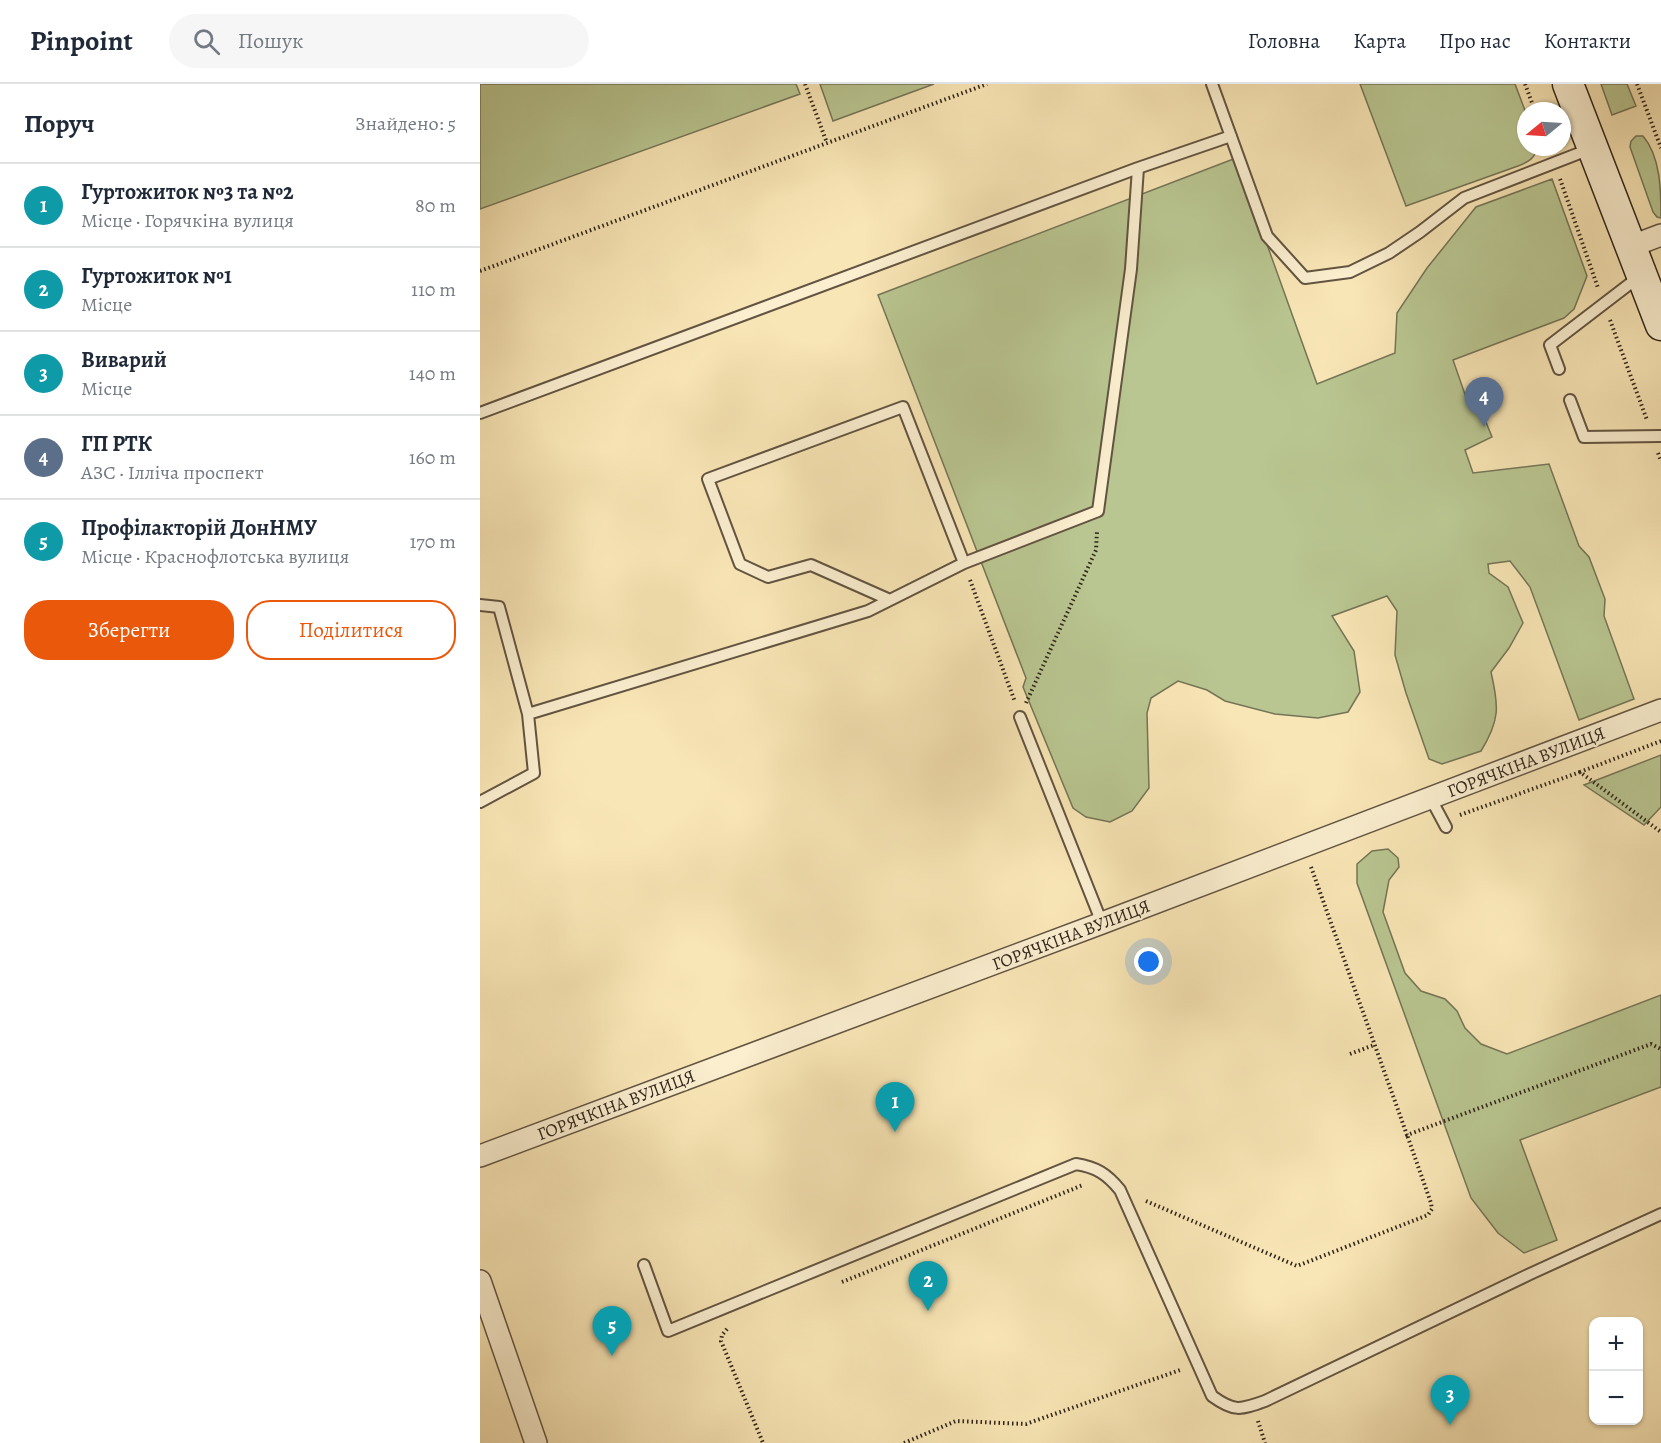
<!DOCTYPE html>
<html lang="uk">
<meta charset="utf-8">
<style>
body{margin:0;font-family:Alegreya,serif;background:#f6f6f7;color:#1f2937}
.controls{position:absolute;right:18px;bottom:18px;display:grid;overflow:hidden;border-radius:12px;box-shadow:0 2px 4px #0004}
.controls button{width:54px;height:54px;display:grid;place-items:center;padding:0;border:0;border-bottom:2px solid #e0e1e3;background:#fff;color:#1f2937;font:30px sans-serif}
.compass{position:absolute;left:1037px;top:18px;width:54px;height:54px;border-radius:50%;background:#fff;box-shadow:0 2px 4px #0004;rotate:252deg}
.you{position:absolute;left:669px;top:878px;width:21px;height:21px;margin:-15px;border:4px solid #fff;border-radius:50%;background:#1a73e8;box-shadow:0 0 0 9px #1a73e833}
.badge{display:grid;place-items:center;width:39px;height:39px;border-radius:50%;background:#ea580c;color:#fff;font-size:20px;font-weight:700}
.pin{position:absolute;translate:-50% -50px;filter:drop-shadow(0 2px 3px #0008)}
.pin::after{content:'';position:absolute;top:32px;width:21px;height:18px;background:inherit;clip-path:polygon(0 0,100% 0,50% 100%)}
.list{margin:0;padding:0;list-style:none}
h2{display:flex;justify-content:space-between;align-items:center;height:78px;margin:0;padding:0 24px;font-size:26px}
h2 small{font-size:20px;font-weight:400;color:#747a83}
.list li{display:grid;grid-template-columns:39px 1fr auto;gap:18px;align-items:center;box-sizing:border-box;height:84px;padding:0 24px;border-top:2px solid #e0e1e3}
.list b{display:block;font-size:22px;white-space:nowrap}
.list p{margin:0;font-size:20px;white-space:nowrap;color:#747a83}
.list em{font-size:20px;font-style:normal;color:#747a83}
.actions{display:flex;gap:12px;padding:18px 24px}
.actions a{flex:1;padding:14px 0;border:2px solid #ea580c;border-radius:24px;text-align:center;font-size:21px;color:#ea580c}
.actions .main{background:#ea580c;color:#fff}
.icon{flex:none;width:33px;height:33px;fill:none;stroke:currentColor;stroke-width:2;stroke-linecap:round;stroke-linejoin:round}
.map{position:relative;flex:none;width:1181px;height:1359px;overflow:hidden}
header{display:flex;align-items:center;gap:36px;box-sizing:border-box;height:84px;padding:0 30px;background:#fff;border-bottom:2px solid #e0e1e3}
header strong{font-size:28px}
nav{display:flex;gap:33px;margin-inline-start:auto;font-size:21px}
.search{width:420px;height:54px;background:#f6f6f7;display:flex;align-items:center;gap:15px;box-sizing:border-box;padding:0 21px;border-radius:33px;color:#747a83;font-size:22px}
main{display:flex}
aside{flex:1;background:#fff}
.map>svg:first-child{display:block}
.green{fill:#b9c691;stroke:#747556;stroke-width:1.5}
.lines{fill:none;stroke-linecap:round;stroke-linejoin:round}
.lane-casing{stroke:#625441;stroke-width:14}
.street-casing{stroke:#625441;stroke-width:24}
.secondary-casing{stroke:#2f241a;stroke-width:33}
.path{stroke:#2f241a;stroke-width:4;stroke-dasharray:1.5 3;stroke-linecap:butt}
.lane{stroke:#fbefd0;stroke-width:10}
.street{stroke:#fbefd0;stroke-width:21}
.secondary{stroke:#fbefd0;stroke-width:30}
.labels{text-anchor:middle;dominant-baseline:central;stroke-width:4.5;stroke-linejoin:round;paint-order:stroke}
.street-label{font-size:18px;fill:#2f241a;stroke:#fbefd0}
</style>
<header>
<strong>Pinpoint</strong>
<div class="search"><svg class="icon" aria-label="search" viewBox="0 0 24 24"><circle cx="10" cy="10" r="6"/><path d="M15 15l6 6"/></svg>Пошук</div>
<nav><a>Головна</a><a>Карта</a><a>Про нас</a><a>Контакти</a></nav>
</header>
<main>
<aside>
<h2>Поруч<small>Знайдено: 5</small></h2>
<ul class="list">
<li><span class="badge" style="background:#0f9aa8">1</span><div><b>Гуртожиток №3 та №2</b><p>Місце · Горячкіна вулиця</p></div><em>80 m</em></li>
<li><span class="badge" style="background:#0f9aa8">2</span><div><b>Гуртожиток №1</b><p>Місце</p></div><em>110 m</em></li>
<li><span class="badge" style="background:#0f9aa8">3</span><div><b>Виварий</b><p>Місце</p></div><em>140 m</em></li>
<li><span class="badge" style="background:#5c6f8a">4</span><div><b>ГП РТК</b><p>АЗС · Ілліча проспект</p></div><em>160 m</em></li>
<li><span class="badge" style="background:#0f9aa8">5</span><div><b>Профілакторій ДонНМУ</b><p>Місце · Краснофлотська вулиця</p></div><em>170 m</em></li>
</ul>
<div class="actions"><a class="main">Зберегти</a><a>Поділитися</a></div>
</aside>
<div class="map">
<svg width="1181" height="1359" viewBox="0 0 1181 1359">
<rect width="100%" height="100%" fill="#f9e6b6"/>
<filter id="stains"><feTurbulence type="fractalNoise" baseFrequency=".00333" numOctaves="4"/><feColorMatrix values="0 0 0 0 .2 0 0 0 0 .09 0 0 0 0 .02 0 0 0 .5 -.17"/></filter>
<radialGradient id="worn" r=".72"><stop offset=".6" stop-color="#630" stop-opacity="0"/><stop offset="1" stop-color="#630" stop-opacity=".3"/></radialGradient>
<path class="green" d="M0,0H316L320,10L0,125Z
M340,0H454L353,37Z
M880,0H1035L1046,29V63H1057C1056,74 1048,78 1038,82L926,122Z
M1121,0H1147L1156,22L1132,31Z
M1156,52H1163C1181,73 1181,108 1181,134L1177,133L1173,128L1150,63L1151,57Z
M756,74L837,300L915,269L917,229L947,184L996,123L1072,95L1107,192L1094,225L1084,234L973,276L988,319L997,316L1012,353L985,366L993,389L1069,380L1099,462L1109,473L1125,515L1124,532L1154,615L1099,636L1050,503L1030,477L1008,480L1009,489L1028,503L1043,539L1029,564L1011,588C1019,623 1020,636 1001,667L962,680L949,675L926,609L915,571L917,527L907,512L852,532L874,567L880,608L868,628L838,634L795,630L745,617L727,606L698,597L671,614L667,629L669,704L652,727L630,738L606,733L593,724L543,603L546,594L398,211Z
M1181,671V723L1164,741L1104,701Z
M908,765L918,774L919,783L909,796L903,828L925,889L941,907L965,915L977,927L985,944L1001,960L1027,970L1181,911V1003L1040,1056L1077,1156L1044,1169L1018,1149L991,1114L877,799V780L892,767Z"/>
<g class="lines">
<g class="lane-casing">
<path id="lane" d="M732,0L787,152L825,194L870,188L909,169L940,148L984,114L1110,65
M1079,285L1070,261L1160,192
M1090,316L1104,353L1181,352
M0,329L658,84L751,52
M410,516L331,481L288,493L260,480L228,395L423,323L484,479
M0,521L19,523L48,630L54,689L0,718
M48,630L388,527L484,479L618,427L651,185L658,84
M540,633L622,839
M951,715L966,743
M164,1181L188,1247L596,1080C616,1083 627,1090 640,1106L732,1312C754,1328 760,1326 785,1317L1050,1190L1181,1130"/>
</g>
<g class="street-casing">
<path id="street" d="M1152,162L1181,151
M0,1072L622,839L1181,626
M0,1197L56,1359"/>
</g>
<g class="secondary-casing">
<path id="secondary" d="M1088,0L1181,241"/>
</g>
<path class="path" d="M325,0L347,59
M1045,0L1055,27
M1157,0L1181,64
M1080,95L1118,204
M0,187L507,0
M1130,236L1167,336
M1178,369L1181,377
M490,496L535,618
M546,619L616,466L617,447
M1181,657L1100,688L1181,748
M980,731L1100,688
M831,783L927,1051L1171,960L1181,965
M870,970L894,961
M666,1117L817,1182L948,1131L952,1125L951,1119L927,1051
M362,1198L603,1101
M247,1245L242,1251L241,1257L283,1359
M778,1337L785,1359
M424,1359L476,1337L546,1340L700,1286"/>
<use href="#lane" class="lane"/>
<use href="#street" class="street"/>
<use href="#secondary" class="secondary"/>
</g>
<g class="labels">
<g class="street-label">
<text transform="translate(1046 678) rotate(-21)">ГОРЯЧКІНА ВУЛИЦЯ</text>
<text transform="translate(591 851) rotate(-21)">ГОРЯЧКІНА ВУЛИЦЯ</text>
<text transform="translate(136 1021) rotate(-21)">ГОРЯЧКІНА ВУЛИЦЯ</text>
</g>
</g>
<rect width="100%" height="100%" filter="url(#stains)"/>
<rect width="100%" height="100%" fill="url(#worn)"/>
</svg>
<div class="controls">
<button>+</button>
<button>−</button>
</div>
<svg class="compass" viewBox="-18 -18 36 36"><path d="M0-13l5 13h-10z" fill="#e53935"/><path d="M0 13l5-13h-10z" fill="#747a83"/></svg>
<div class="you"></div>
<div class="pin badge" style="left:415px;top:1048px;background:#0f9aa8">1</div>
<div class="pin badge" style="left:448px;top:1227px;background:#0f9aa8">2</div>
<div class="pin badge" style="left:970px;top:1341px;background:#0f9aa8">3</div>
<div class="pin badge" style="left:1004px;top:343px;background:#5c6f8a">4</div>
<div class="pin badge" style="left:132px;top:1272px;background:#0f9aa8">5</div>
</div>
</main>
